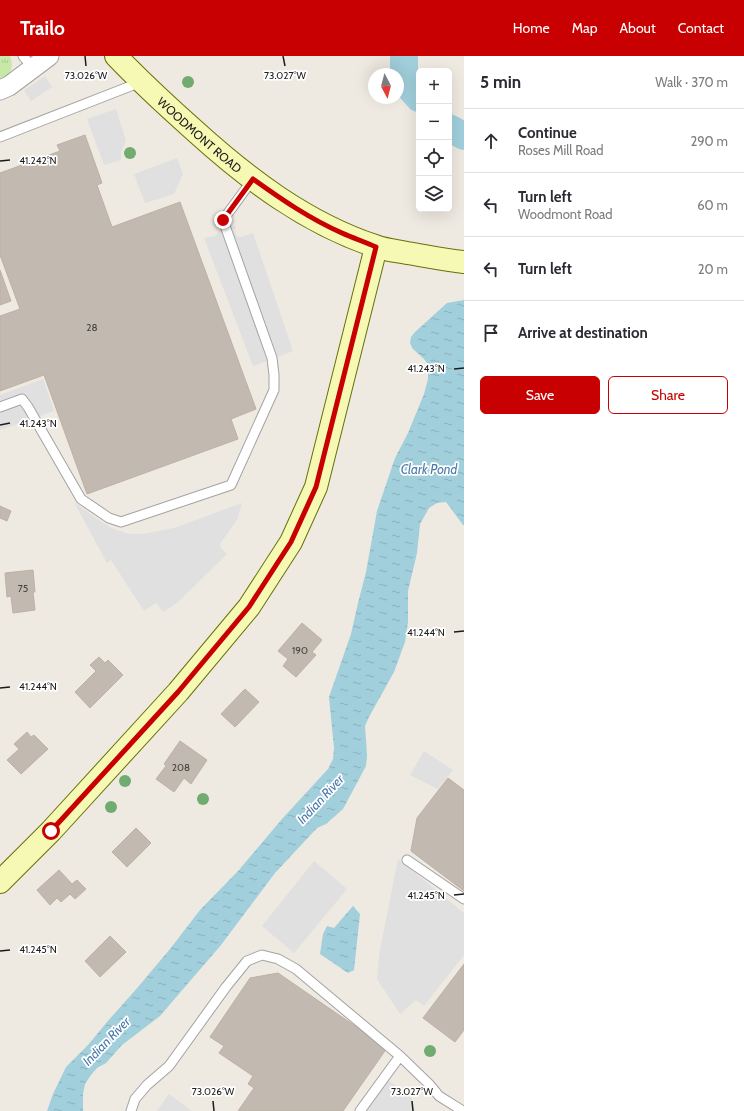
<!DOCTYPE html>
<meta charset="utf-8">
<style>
body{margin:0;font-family:Cabin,sans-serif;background:#f7f7f7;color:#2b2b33}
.controls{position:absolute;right:12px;top:12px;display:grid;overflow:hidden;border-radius:6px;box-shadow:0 4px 16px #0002}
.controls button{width:36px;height:36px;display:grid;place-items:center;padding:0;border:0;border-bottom:1px solid #e1e1e2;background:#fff;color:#2b2b33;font:20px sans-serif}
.compass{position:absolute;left:368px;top:12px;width:36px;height:36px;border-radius:50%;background:#fff;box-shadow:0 4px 16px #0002;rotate:173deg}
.stop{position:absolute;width:12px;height:12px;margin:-9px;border:3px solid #c80001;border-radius:50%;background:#fff}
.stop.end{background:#c80001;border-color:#fff;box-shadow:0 1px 4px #0008}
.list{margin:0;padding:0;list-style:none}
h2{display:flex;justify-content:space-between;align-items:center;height:52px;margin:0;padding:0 16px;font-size:17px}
h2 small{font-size:13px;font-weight:400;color:#7c7c81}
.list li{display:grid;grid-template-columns:26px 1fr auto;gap:12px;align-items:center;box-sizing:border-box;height:64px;padding:0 16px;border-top:1px solid #e1e1e2}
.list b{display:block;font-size:15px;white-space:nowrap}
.list p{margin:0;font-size:13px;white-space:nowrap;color:#7c7c81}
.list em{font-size:13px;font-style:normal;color:#7c7c81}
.actions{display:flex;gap:8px;padding:12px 16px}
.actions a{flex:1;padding:9px 0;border:1px solid #c80001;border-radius:6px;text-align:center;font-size:14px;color:#c80001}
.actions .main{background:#c80001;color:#fff}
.icon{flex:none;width:22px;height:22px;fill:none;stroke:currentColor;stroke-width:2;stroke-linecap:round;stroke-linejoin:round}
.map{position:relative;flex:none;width:464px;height:1055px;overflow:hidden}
header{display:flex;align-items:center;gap:24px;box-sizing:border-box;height:56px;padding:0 20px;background:#c80001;color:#fff}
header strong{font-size:19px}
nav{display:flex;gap:22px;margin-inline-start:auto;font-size:14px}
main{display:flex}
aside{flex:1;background:#fff}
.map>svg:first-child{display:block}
.grass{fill:url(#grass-tufts)}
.parking{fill:#e0e0e0}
.water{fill:url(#water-ripples)}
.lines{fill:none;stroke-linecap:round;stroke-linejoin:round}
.river{stroke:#a1cfdc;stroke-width:28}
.building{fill:#c2b9b1;stroke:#bfb0a4}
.lane-casing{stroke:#a3a3a3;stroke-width:11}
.street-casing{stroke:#a3a3a3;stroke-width:21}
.secondary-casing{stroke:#667105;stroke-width:24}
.lane{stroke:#fff;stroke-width:9}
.street{stroke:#fff;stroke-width:19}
.secondary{stroke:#f6f9b4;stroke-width:22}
.tree{fill:#71ab70}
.route{stroke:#c80001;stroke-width:5}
.ticks{fill:none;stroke:#1c1c1c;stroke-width:1.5}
.labels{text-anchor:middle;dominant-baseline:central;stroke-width:3.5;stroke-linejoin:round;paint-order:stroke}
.number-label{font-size:10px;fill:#464341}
.street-label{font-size:12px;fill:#1c1c1c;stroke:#fff}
.water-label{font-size:13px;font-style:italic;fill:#497aab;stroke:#fff}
.ticks-label{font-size:10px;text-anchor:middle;fill:#1c1c1c;stroke:#fff;stroke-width:3.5;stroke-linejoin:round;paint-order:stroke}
</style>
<header>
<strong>Trailo</strong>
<nav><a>Home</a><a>Map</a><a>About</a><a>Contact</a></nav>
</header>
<main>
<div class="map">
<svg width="464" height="1055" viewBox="0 0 464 1055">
<defs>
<pattern id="grass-tufts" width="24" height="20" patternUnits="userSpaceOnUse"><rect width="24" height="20" fill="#c7e8a6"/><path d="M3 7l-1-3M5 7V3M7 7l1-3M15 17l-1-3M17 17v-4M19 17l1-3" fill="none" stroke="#aac68e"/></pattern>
<pattern id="water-ripples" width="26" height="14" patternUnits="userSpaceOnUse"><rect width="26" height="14" fill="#a1cfdc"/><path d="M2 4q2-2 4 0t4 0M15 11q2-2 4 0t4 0" fill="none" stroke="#8ab1bc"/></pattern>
</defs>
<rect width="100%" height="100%" fill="#eee9e1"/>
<path class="grass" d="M0,0H10C14,10 12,20 0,22Z"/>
<path class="parking" d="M45,20L52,31L31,45L24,34Z
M116,53L126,85L121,96V104L104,109L87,63Z
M177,102L183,118L174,138L145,147L134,118Z
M236,170L235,174L236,179L238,181H241L253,177L293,295L253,310L204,182L215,180L218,177V175Z
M43,323L54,355L0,374V339Z
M74,446L100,465L111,472L129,478H143L174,472L242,447L237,464L220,488L221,492L227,498L177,547L163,556L156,547L144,555L111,504L107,507Z
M424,695L453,714L438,733L410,719Z
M398,803L464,857V899L424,950L416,944L400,958L377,923L379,899Z
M314,805L347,833L294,897L262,870Z
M388,1024L411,1040L415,1055H367Z
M169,1038L192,1055H157Z"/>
<path class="water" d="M464,244V469H463L446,446L437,447L429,452L420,468L417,497L408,535V566L405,586L394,616L369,661L365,670L367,699L366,710L343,753L326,768L317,772L275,817L221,889L160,960L122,989L106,1007L97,1012L91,1019L85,1028L83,1038V1055H47L53,1038L66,1011L88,989L107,966L138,931L170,893L200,854L239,814L282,763L328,713L333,703L334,692L329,641L351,578L358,547L366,516L377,455L395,402L408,377L424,338L428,323V308L423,302L413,293L410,287L411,281L415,276L447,247Z
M353,850L360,858L354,914L348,917L320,898L323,878L327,870L334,872Z"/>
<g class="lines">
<path class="river" d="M404,0V25L419,42
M449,72L464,80"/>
</g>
<path class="building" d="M85,79L102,127L97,129L112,171L180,146L256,353L231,363L238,383L87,438L44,319L0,335V260L20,253L0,199V117L60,95L57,89Z
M0,214L11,245L0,249Z
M0,450L11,455L7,465L0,462Z
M33,514L35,536H33L35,554L13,557L11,540L7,541L5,517Z
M302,567L322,584L312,596L316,599L296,621L283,610L288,603L278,595Z
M99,601L105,607L108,604L123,619L90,652L75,636L96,615L90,609Z
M245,633L259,646L235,671L221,658Z
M27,676L31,681L34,679L48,693L21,718L7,704L19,693L14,688Z
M180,685L207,704L191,728L184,722L174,736L156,723L166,710L164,708Z
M448,722L464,734V835L411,795L417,762Z
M136,772L151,787L127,811L112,796Z
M59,814L72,828L77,824L86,833L75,843L70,838L61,846L57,842L50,849L37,834Z
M110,880L126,896L100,921L85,905Z
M464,908V974L455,986L423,962Z
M278,917L387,992L343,1055H238L254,1032L248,1028L253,1020L219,997L224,990L210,981L250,922Z"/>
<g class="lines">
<g class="lane-casing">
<path id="lane" d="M23,0L33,12
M0,81L141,26
M0,351L22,343L28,351L81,443L109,462L121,466L231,429L274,334V319L272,302L223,164L253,123
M407,804L464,843
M131,1055L135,1043L147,1029L169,1010L226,931L247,905L262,899L278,903L296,913L400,1000L430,1029L439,1040L463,1055
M360,1055L400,1000"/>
</g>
<g class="street-casing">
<path id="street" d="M0,34L9,30L49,0"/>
</g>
<g class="secondary-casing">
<g id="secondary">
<path id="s1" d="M116,0C141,26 168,51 195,75C248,123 306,167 375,190C385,194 397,195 407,197C426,200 445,204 464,206"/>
<path d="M0,826L51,775L178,636L249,551L291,486L316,431L376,191"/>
</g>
</g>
<use href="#lane" class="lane"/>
<use href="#street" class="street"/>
<use href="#secondary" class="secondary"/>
</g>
<g class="tree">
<circle cx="188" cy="26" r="6"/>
<circle cx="130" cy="97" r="6"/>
<circle cx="125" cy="725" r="6"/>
<circle cx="203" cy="743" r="6"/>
<circle cx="111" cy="751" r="6"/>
<circle cx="430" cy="995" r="6"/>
</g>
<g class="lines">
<path class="route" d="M51,775L178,636L249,551L291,486L316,431L376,191C365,186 353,182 342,177C310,163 281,143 253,123L223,164"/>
</g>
<path class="ticks" d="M85,0L86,10M283,0L285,10M0,105L10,104M454,313L464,312M0,369L10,367M454,576L464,575M0,632L10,631M454,839L464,838M0,895L10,894M213,1045L214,1055M412,1045L413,1055"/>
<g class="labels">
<g class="number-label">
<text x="92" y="271">28</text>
<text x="23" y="532">75</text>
<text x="300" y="594">190</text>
<text x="181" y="711">208</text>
</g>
<g class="street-label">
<text stroke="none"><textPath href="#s1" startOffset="115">WOODMONT ROAD</textPath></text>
</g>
<g class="water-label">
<text x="429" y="413">Clark Pond</text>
<text transform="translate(320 743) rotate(-47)">Indian River</text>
<text transform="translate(106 985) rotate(-46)">Indian River</text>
</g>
</g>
<g class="ticks-label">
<text x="86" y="23">73.026°W</text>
<text x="285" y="23">73.027°W</text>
<text x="38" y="108">41.242°N</text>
<text x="426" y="316">41.243°N</text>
<text x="38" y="371">41.243°N</text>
<text x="426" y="580">41.244°N</text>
<text x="38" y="634">41.244°N</text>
<text x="426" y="843">41.245°N</text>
<text x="38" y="897">41.245°N</text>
<text x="213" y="1039">73.026°W</text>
<text x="412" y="1039">73.027°W</text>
</g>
</svg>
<div class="controls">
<button>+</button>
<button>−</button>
<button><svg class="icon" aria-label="locate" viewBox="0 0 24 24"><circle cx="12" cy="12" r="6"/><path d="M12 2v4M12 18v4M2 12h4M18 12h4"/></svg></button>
<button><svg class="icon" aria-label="layers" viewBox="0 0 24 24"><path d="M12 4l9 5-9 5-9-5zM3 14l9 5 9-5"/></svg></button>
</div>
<svg class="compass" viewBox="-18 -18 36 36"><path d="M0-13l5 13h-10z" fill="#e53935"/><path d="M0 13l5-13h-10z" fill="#7c7c81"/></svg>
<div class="stop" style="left:51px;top:775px"></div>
<div class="stop end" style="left:223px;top:164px"></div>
</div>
<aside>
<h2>5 min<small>Walk · 370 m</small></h2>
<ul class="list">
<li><svg class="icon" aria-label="ahead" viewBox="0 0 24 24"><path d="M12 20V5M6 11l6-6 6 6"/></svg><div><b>Continue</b><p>Roses Mill Road</p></div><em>290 m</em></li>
<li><svg class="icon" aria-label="left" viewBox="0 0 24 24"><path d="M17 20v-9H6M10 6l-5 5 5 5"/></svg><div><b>Turn left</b><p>Woodmont Road</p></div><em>60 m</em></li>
<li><svg class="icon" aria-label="left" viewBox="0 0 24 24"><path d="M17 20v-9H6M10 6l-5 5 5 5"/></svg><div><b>Turn left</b></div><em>20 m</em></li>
<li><svg class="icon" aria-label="arrive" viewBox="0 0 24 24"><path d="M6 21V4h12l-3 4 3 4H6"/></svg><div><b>Arrive at destination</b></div></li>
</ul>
<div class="actions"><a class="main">Save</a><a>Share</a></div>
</aside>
</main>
